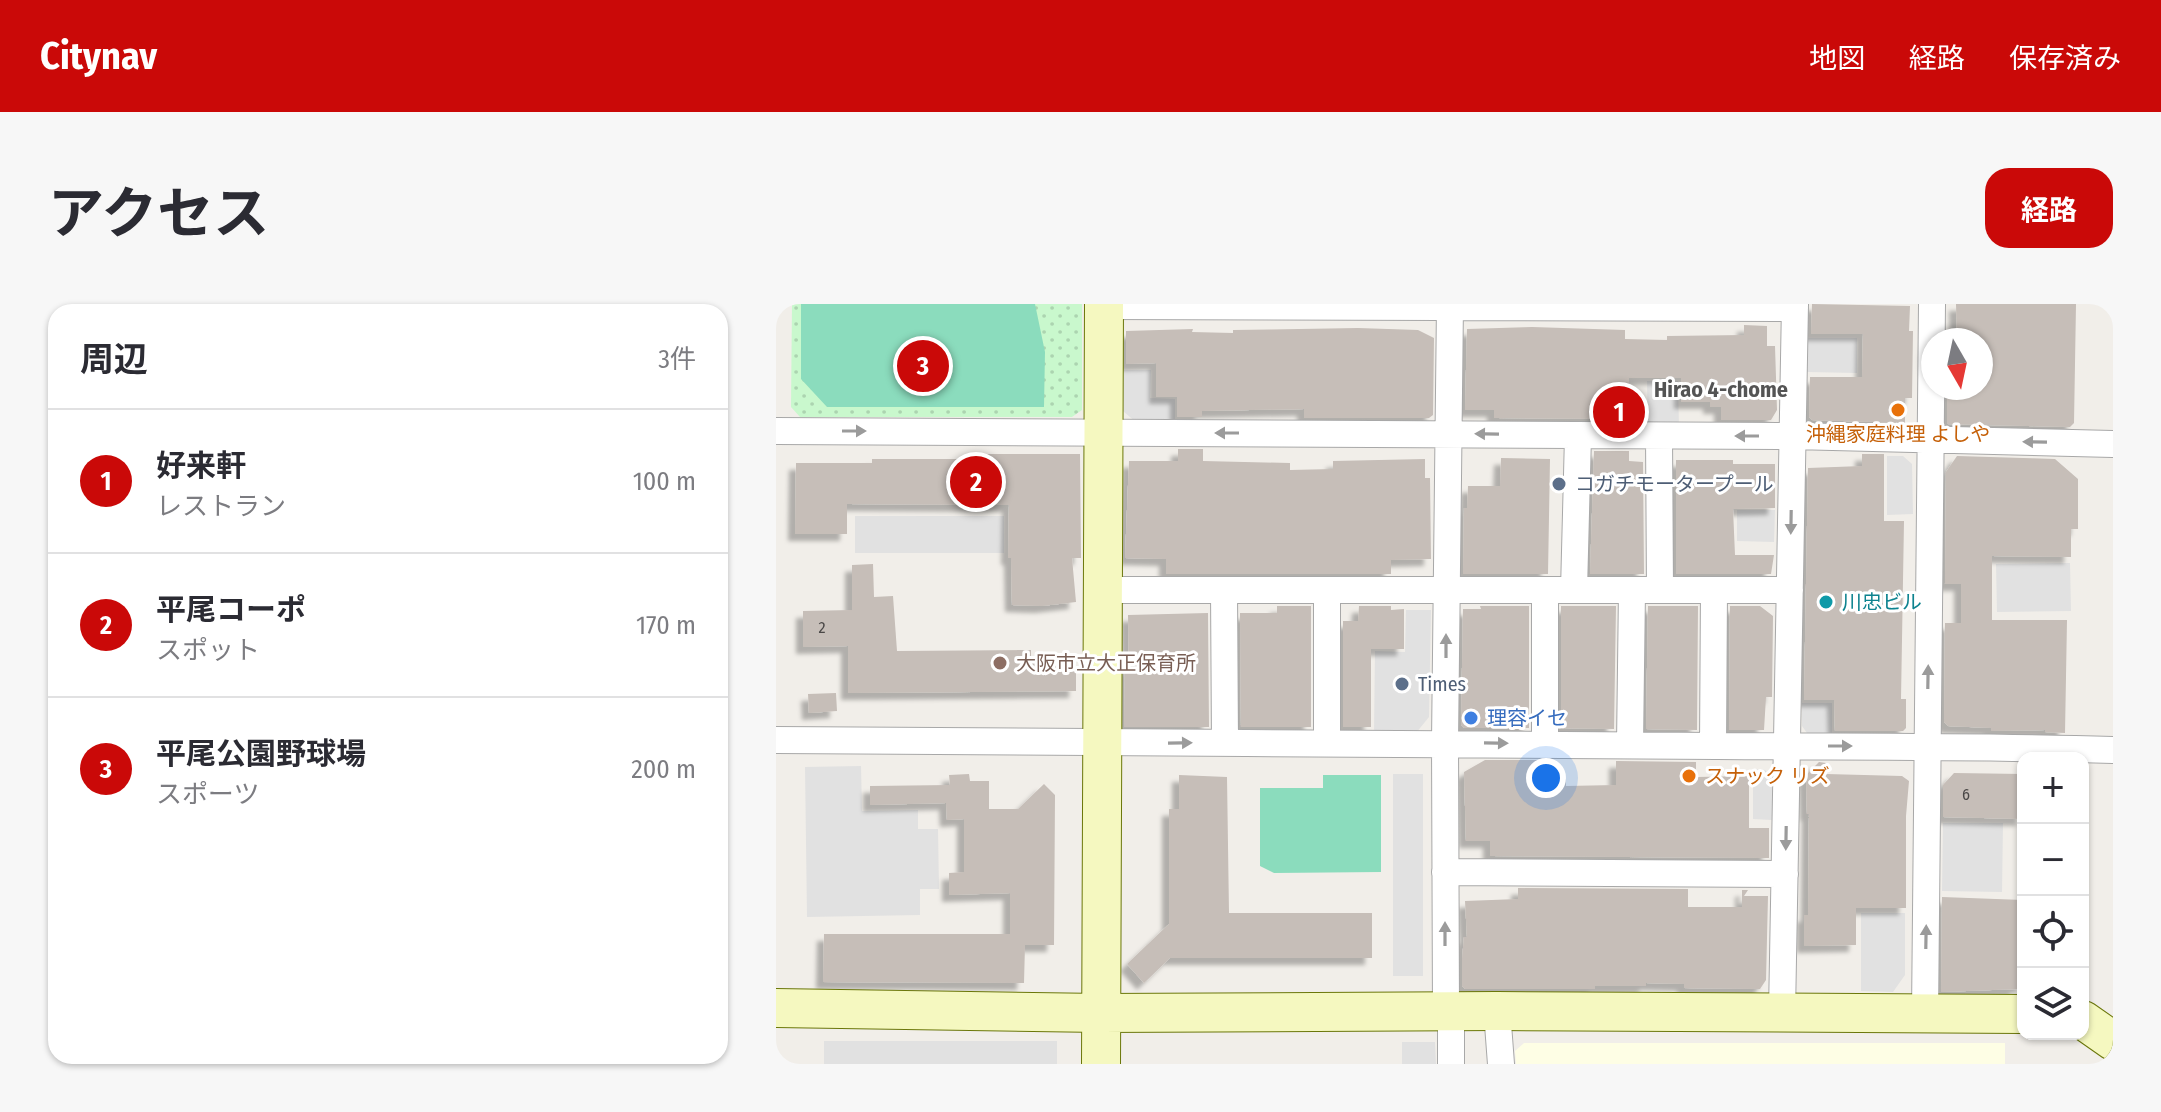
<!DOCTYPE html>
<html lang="ja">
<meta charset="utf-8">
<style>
body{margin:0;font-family:"Fira Sans Condensed","Noto Sans JP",sans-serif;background:#f7f7f7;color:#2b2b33}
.controls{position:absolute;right:24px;bottom:24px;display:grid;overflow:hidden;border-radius:16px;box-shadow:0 2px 6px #0004}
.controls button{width:72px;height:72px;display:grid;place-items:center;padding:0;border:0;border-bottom:2px solid #e1e1e2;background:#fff;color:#2b2b33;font:40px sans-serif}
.compass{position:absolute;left:1145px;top:24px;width:72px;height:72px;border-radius:50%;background:#fff;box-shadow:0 2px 6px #0004;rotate:171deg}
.you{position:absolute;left:770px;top:474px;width:28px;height:28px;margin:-20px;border:6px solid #fff;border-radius:50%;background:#1a73e8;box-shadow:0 0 0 12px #1a73e833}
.badge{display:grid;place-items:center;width:52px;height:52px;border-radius:50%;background:#ca0908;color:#fff;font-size:26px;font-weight:700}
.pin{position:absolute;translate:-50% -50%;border:4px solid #fff;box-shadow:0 2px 8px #0006}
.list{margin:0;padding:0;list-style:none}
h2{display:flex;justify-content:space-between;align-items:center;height:104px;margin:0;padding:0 32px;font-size:34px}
h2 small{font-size:26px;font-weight:400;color:#7c7c81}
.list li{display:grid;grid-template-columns:52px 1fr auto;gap:24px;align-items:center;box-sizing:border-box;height:144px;padding:0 32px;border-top:2px solid #e1e1e2}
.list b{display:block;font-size:30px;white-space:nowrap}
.list p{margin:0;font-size:26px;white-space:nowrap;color:#7c7c81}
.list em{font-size:26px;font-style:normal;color:#7c7c81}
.icon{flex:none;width:44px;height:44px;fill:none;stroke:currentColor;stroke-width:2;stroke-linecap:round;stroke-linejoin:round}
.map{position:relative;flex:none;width:1337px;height:760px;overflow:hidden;border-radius:24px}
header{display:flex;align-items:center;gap:48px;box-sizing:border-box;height:112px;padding:0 40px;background:#ca0908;color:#fff}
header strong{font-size:38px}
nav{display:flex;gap:44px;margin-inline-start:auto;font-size:28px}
.intro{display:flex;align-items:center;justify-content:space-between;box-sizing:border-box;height:192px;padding:0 48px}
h1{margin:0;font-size:56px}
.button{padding:20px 36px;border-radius:24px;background:#ca0908;color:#fff;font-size:28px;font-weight:700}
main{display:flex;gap:48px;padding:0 48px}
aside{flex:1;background:#fff;border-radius:24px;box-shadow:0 2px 6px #0004}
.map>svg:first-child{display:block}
.education{fill:#fefee5}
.park{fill:url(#park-dots)}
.pitch{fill:#8bdcbd}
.parking{fill:#e1e1e1}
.building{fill:#c6beb8;filter:url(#shadow)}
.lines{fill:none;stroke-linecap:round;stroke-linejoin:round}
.street-casing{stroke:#a8a8a8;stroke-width:28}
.secondary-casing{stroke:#6b770a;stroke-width:40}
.street{stroke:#fff;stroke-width:26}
.secondary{stroke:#f5f8c0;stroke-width:38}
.oneway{fill:#9b9b9b}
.food-dot{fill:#e8710a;stroke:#fff;stroke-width:3}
.service-dot{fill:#5c6f8a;stroke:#fff;stroke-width:3}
.culture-dot{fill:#0f9aa8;stroke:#fff;stroke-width:3}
.education-dot{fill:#8d6e63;stroke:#fff;stroke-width:3}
.shop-dot{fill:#3f7fe0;stroke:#fff;stroke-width:3}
.labels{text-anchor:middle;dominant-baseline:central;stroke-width:6;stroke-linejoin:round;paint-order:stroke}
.number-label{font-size:16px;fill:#4a4847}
.food-label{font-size:20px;fill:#c56008;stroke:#fff}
.service-label{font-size:20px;fill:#4e5e75;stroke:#fff;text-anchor:start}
.culture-label{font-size:20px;fill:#0d838f;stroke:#fff;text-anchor:start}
.education-label{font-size:20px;fill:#785e54;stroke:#fff;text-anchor:start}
.shop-label{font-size:20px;fill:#366cbe;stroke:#fff;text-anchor:start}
.neighbourhood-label{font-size:22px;font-weight:bold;fill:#545454;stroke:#fff}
</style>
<header>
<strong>Citynav</strong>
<nav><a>地図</a><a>経路</a><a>保存済み</a></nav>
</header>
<div class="intro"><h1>アクセス</h1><a class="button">経路</a></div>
<main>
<aside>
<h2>周辺<small>3件</small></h2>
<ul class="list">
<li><span class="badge">1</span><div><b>好来軒</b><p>レストラン</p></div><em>100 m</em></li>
<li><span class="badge">2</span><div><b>平尾コーポ</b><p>スポット</p></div><em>170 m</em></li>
<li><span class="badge">3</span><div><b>平尾公園野球場</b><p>スポーツ</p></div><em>200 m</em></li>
</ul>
</aside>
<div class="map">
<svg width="1337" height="760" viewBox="0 0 1337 760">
<defs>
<pattern id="park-dots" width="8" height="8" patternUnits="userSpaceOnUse" patternTransform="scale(2)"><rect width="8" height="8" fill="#c9f8cd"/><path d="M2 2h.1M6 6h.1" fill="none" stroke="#acd4b0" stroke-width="1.8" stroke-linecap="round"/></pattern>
<filter id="shadow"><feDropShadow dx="-7" dy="7" stdDeviation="2" flood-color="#0004"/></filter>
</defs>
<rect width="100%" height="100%" fill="#f1eee9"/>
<path class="education" d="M748,739H1229V760H740L739,747Z"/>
<path class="park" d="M16,0H306V106L296,113H24L15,103Z"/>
<path class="pitch" d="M25,0H259L269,48L268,103H51L25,75Z
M547,471H605V568L498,569L484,562V484H547Z"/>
<path class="parking" d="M1031,34H1081V69L1031,68Z
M347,66H375L374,94L399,95V120H362L347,107Z
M871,77H902L903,124H872Z
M1111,152H1127L1136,160L1137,210L1111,211Z
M961,206H999L998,238L961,237Z
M79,212H228V249H79Z
M1294,259L1295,307L1221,308L1220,260Z
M630,306H655L653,413L640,429H598L599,347L629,348Z
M1026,399H1056V429H1031L1026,422Z
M85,462L86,507L142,506V525H162L163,585H144V611L31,613L29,463Z
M977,465L989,466L996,475V516L977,515Z
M617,470H647V672H617Z
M1167,519H1227L1226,588L1166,587Z
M1085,609H1129V671L1117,688L1085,687Z
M48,737H281V760H48Z
M626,738H659L660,760H626Z"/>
<path class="building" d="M1036,0L1134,2L1133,27H1137L1136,94H1129V119L1036,116L1033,113L1034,73H1086L1087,30H1035Z
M1180,0H1300L1298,119L1294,123L1171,120V84H1205V36H1181Z
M968,21L991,22V42H999L1001,106L995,116H945V103H934V98H905V74H853V115L718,114V106H689L691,25L756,23L849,26V35L891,36V32L968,31Z
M582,24L642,26L658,34L657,111L653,114H528V105L426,107V113H401V93H380V59L350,60V27L417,25L416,28L457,29V26Z
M402,145H427V157L514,159V166L557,165V157L649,155V174H654L655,255L615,256V270H390V255L349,254L353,157H402Z
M818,147H853V157L867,158L868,270H814Z
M198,150H304L305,254H296L300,298L266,302L236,301L235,254H232L233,201L71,200V230H19L20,159H96V155H199Z
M1086,150H1108V217H1128L1125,395H1130V424L1127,427H1059L1058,396H1028L1032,164L1086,162Z
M1181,152L1279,155L1302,175V225H1295V253L1216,252V316H1291L1289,429L1269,428V426L1215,427V424L1172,422L1168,418L1169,319H1185V280H1169L1170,168Z
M725,154L774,155L772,270H687L688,204H691L692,182H724Z
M900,156H957V160H999V204L957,205L959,251H998L995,270H900Z
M97,260L98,293L117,292L121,347L255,346V355L272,354V360H300V387L72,389V342L27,343V307L76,306V261Z
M501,302H535V423H465L464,309H501Z
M583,302H615V306L628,305V345H595V423H567V317H582Z
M704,302H753V424H688L685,421L687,305H705Z
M785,302H840L838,425L785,424Z
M872,302H922L921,426L870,425Z
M954,302H984L997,312L996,393H990L988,426H953Z
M432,309L433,423H348L349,364H353L352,311Z
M60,389L61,407L33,409L32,390Z
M709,456H772V473H790V482L840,481V457L920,458V473L973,472V524H993V554L714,552V537H690L688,468Z
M1043,458L1050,459V470L1126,472L1133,477L1130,512V604H1080V641L1028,642V611H1032L1033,510H1031L1030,471Z
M1178,469L1247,470V515L1167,513V481Z
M193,470L194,477H213V505H242L268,480L279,491L278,641H249L248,679L47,678L48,630H234V589L173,591V569L188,568V515L171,516L170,499L94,501V482L174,481L173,471Z
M403,471L451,473L453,609H596V654H394L368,679L351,660L393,620V505H403Z
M742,584L912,585V603H966V586H972L968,592H992L990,676L984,685L908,684V680L870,679V682H819V685H689L686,682V655L688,633H691L689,597L742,595Z
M1166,593L1247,596V682H1241V685L1165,688Z"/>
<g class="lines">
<g class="street-casing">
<path id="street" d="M674,0L669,438L670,708L675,718V760
M328,2L1019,4
M0,127L1016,132L1337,140
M883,132L884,286
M327,286H1014
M448,286L449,439
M769,286V440
M798,286L802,132
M0,436C314,440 627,438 941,442C1073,443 1205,442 1337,446
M551,437V286
M854,440L856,286
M937,442L938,286
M669,568L1009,570
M721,707L725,760
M1006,709L1019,0
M1149,711L1156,0"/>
</g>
<g class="secondary-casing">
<path id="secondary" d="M0,704L325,709L721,707L1247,710
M1307,716L1337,737
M325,760L328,0"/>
</g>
<use href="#street" class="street"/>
<use href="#secondary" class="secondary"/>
</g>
<defs><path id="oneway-solid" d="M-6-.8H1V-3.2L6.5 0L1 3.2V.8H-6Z" transform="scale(2)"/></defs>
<g class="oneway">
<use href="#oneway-solid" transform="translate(78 127)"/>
<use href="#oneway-solid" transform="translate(451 129) rotate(-180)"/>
<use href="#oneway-solid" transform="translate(711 130) rotate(-179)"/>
<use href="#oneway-solid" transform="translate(971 132) rotate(-180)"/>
<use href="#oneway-solid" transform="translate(1259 138) rotate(-179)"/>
<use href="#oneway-solid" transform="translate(1015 218) rotate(91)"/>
<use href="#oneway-solid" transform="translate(670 342) rotate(-90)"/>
<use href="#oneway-solid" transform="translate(1152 373) rotate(-89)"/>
<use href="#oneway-solid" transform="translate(404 439) rotate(-1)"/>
<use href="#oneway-solid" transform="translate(720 439) rotate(1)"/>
<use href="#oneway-solid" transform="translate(1064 442)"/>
<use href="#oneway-solid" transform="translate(1010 534) rotate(91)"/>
<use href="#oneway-solid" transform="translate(669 630) rotate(-90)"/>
<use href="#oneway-solid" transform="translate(1150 633) rotate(-89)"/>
</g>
<g class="food-dot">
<circle cx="1122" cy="106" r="8"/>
<circle cx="913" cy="472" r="8"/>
</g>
<g class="service-dot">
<circle cx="783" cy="180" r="8"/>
<circle cx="626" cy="380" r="8"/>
</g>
<circle class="culture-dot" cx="1050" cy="298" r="8"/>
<circle class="education-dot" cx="224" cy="359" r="8"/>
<circle class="shop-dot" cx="695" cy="414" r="8"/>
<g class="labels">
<g class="number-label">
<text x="46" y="323">2</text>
<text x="1190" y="490">6</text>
</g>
<g class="food-label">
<text x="1122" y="130">沖縄家庭料理 よしや</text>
<text x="929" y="472" text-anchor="start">スナック リズ</text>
</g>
<g class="service-label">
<text x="799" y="180">コガチモータープール</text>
<text x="642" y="380">Times</text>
</g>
<g class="culture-label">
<text x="1066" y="298">川忠ビル</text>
</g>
<g class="education-label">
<text x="240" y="359">大阪市立大正保育所</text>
</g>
<g class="shop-label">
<text x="711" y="414">理容イセ</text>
</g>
<g class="neighbourhood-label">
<text x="945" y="85">Hirao 4-chome</text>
</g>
</g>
</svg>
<div class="controls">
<button>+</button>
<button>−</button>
<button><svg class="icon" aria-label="locate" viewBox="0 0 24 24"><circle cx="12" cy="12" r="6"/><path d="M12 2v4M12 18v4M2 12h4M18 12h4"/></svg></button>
<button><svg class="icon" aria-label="layers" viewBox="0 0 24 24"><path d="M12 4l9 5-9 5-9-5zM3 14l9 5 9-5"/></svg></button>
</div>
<svg class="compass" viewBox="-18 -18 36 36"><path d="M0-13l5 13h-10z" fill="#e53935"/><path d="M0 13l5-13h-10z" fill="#7c7c81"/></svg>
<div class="you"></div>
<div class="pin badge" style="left:843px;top:108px">1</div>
<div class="pin badge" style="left:200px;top:178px">2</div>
<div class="pin badge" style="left:147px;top:62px">3</div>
</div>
</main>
